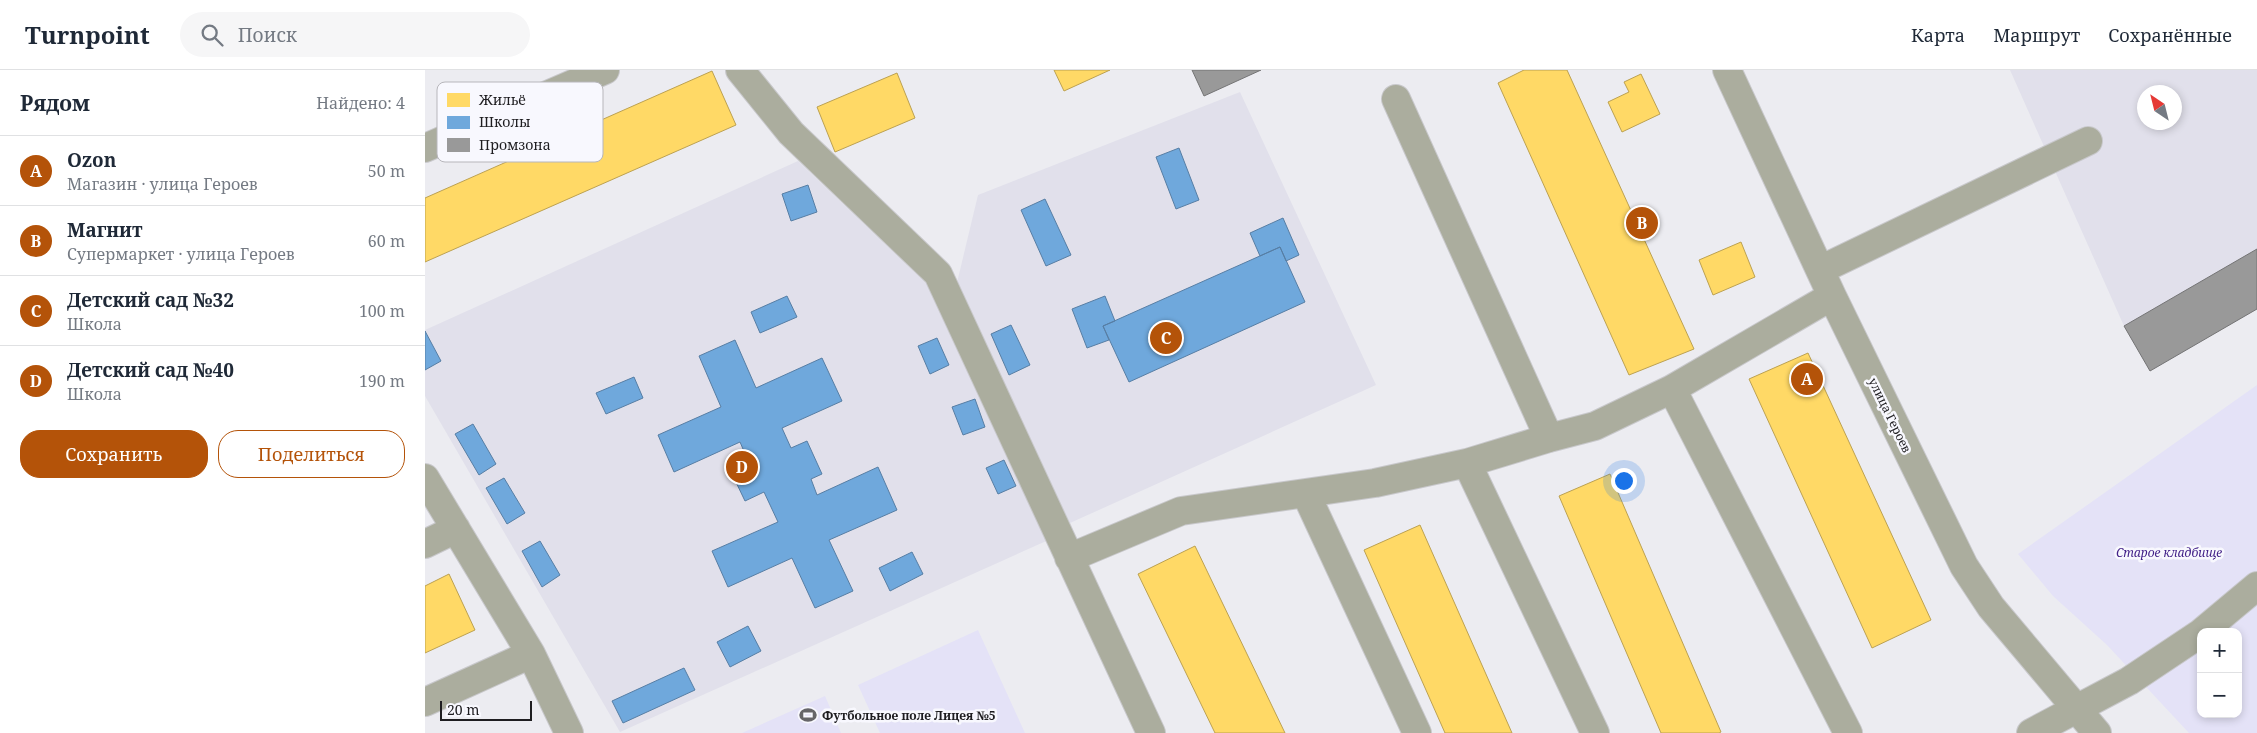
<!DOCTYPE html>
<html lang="ru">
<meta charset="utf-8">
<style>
body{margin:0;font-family:"Noto Serif",serif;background:#f6f6f7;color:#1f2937}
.controls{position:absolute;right:15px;bottom:15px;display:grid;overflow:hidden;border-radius:10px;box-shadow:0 2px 8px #0003}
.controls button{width:45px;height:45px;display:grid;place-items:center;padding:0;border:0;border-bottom:1px solid #e0e1e3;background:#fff;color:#1f2937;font:25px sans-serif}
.compass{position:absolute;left:1712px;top:15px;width:45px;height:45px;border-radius:50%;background:#fff;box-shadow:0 2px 8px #0003;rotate:325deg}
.scale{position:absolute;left:15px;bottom:12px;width:92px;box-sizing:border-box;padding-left:5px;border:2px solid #1e1d20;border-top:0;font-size:14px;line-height:18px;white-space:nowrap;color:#1e1d20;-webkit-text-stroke:4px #f8f8fe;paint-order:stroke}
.you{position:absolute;left:1198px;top:410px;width:18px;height:18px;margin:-12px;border:4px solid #fff;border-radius:50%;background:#1a73e8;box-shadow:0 0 0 8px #1a73e833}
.badge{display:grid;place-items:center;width:32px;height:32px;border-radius:50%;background:#b45309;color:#fff;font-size:16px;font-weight:700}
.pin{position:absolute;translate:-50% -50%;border:2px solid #fff;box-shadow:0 1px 5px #0006}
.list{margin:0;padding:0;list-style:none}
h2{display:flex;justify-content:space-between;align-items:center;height:65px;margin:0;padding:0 20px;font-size:21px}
h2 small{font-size:16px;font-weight:400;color:#747a83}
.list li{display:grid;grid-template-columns:32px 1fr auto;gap:15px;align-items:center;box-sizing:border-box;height:70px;padding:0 20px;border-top:1px solid #e0e1e3}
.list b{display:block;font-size:19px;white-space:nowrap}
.list p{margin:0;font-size:16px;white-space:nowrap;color:#747a83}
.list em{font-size:16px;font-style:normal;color:#747a83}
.actions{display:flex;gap:10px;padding:15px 20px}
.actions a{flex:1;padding:11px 0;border:1px solid #b45309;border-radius:20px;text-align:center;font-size:18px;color:#b45309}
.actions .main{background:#b45309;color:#fff}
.icon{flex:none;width:28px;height:28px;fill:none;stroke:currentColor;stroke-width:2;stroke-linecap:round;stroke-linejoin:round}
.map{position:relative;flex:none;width:1832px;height:663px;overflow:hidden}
header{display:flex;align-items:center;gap:30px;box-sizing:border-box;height:70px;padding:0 25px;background:#fff;border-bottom:1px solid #e0e1e3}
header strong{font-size:24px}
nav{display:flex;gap:28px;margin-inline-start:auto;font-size:18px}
.search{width:350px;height:45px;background:#f6f6f7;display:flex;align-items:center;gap:12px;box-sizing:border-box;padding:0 18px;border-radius:28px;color:#747a83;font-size:19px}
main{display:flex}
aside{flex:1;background:#fff}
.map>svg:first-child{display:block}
.built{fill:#e1e0eb;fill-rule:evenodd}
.green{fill:#e4e2f7;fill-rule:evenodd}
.homes{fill:#ffd966;stroke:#bca151}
.schools{fill:#6fa8dc;stroke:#577ea4}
.industry{fill:#999;stroke:#747475}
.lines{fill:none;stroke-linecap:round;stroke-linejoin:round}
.minor-casing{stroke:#c8c8cb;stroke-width:30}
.minor{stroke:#abad9e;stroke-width:28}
.labels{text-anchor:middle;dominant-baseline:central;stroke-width:5;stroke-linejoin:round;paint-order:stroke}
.street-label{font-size:12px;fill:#1e1d20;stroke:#f8f8fe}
.park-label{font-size:12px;font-style:italic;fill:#422188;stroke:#f8f8fe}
.poi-label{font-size:12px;font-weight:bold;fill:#1e1d20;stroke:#f8f8fe;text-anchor:start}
.key{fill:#f8f8fe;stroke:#b7b6bb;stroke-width:1}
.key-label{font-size:14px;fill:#1e1d20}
</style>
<header>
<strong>Turnpoint</strong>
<div class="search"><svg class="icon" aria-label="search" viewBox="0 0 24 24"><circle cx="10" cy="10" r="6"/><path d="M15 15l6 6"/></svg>Поиск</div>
<nav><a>Карта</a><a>Маршрут</a><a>Сохранённые</a></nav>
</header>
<main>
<aside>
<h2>Рядом<small>Найдено: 4</small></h2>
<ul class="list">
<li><span class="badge">A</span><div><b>Ozon</b><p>Магазин · улица Героев</p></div><em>50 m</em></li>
<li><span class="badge">B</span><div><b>Магнит</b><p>Супермаркет · улица Героев</p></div><em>60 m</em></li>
<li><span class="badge">C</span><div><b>Детский сад №32</b><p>Школа</p></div><em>100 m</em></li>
<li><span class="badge">D</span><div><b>Детский сад №40</b><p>Школа</p></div><em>190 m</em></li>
</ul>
<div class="actions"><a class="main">Сохранить</a><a>Поделиться</a></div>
</aside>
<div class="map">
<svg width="1832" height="663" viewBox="0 0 1832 663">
<rect width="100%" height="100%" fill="#ececf1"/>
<path class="built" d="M1585,0H1832V239L1725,301L1699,256ZM1720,22H1750V52H1720Z
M815,22L951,315L645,453L530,221L553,125Z
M373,91L506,218L628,468L195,662L0,326V260Z"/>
<path class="green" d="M1832,315V663H1764L1682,575L1628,526L1593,484ZM1776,562H1813V644H1776Z
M553,560L600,663H455L433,615Z
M400,626L416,663H317Z"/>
<path class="homes" d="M629,0H685L639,21Z
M1099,0H1142L1269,279L1204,305L1073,13Z
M287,1L311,55L0,192V128Z
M472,3L490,48L410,82L392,37Z
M1216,4L1235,44L1197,62L1183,32L1204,22L1199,12Z
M1316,172L1330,207L1288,225L1274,190Z
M1383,283L1506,550L1447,578L1324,309Z
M1185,404L1296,662L1294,663H1236L1134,426Z
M995,455L1087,663H1020L939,480Z
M770,476L860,663H790L713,504Z
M24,504L50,560L0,583V516Z"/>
<path class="schools" d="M754,78L774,130L751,139L731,87Z
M383,115L392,142L366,151L357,124Z
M620,129L646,185L621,196L596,140Z
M858,148L874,185L861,191L855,177L835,186L825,163Z
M855,177L880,232L704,312L678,256Z
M362,226L372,247L335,263L326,242Z
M680,226L690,251L678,256L684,270L662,278L647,239Z
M586,255L605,295L584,305L566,264Z
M0,261L16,291L0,300Z
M512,268L524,295L505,304L493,276Z
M310,270L331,318L397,288L417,331L357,358L366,378L382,371L397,404L386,409L392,425L453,397L472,440L404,470L428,521L390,538L367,488L303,517L287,481L353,452L339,422L320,431L309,408L327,400L315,372L249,402L233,365L296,337L274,286Z
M209,307L218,328L181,344L171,323Z
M550,329L560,357L538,365L527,337Z
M48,354L71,394L54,405L30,364Z
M579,390L591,416L573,424L561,398Z
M79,408L100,443L82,454L61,418Z
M115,471L135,505L117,517L97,481Z
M487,482L498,504L465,521L454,498Z
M323,556L336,581L305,597L292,572Z
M259,598L270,620L198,653L187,631Z"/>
<path class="industry" d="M767,0H836L779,26Z
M1832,179V239L1725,301L1699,256Z"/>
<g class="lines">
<g class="minor-casing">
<path id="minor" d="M315,0L366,63L513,204L726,663
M1302,0L1407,226L1539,496L1566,537L1672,663
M971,29L1124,368
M0,78L180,0
M1395,200L1663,71
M1247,319L1423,663
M1042,393L1170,663
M0,408L106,584L0,632
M881,424L992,663
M0,474L31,459
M644,488L756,441L950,413L1042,393L1124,368L1170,356L1247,319L1407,226
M1777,562L1832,516
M106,584L144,663
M1606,663L1704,611L1776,563"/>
</g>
<use href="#minor" class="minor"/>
</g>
<defs>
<g id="stadium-bare" transform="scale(1.35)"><path d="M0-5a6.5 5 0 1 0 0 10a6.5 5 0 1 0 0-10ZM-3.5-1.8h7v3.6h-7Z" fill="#666569" stroke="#f8f8fe" stroke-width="2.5" paint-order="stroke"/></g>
</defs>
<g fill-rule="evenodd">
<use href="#stadium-bare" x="383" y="645"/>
</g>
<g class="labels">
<g class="street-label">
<text transform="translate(1465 345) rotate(64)">улица Героев</text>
</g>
<g class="park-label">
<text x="1744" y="482">Старое кладбище</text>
</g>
<g class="poi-label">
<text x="397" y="645">Футбольное поле Лицея №5</text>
</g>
</g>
<rect x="12" y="12" width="166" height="80" rx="8" class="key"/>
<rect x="22" y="23" width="23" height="14" fill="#ffd966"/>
<rect x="22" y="46" width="23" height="13" fill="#6fa8dc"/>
<rect x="22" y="68" width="23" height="14" fill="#999"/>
<g class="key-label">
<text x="54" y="35">Жильё</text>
<text x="54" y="57">Школы</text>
<text x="54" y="80">Промзона</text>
</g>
</svg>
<div class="controls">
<button>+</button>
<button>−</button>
</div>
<svg class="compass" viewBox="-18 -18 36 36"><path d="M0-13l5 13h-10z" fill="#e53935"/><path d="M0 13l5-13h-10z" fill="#747a83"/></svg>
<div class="scale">20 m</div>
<div class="you"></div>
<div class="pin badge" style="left:1382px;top:309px">A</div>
<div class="pin badge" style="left:1217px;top:153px">B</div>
<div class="pin badge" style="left:741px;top:268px">C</div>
<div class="pin badge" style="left:317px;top:397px">D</div>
</div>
</main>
